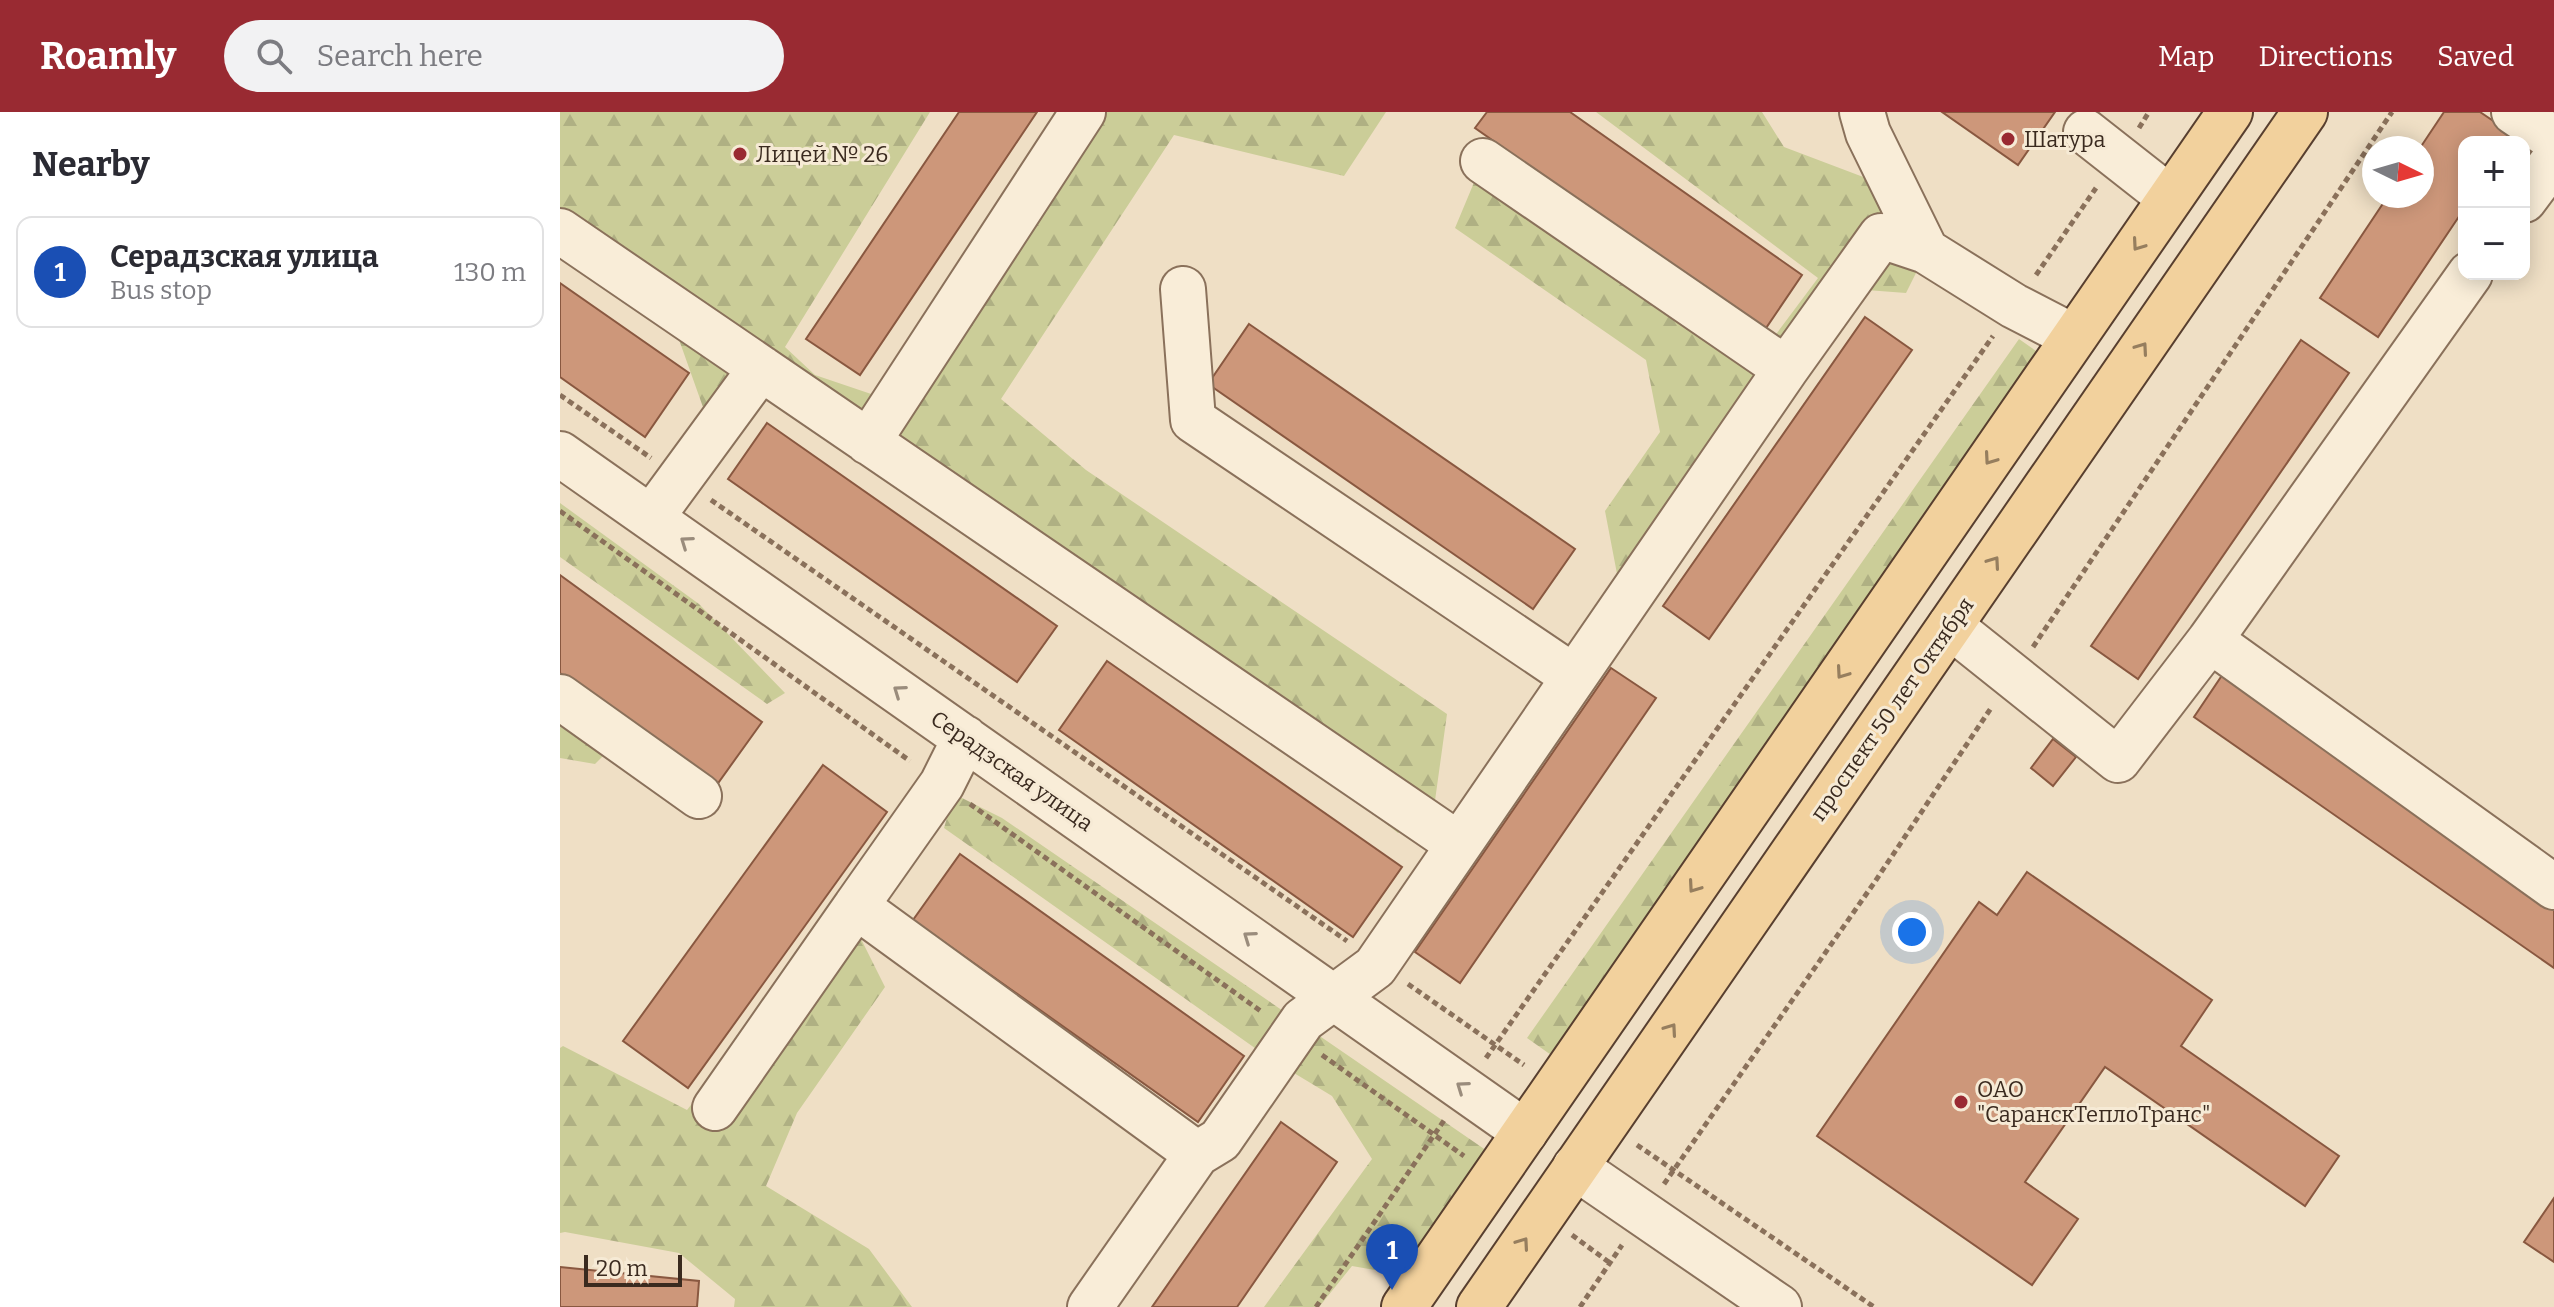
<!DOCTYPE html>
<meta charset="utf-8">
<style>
body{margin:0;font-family:Bitter,serif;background:#f2f2f3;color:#2b2b33}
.controls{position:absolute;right:24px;top:24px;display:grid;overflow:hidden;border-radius:16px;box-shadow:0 4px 20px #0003}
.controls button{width:72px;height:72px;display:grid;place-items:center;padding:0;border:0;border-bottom:2px solid #e1e1e2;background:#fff;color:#2b2b33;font:40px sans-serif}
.compass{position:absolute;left:1802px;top:24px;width:72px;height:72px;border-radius:50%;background:#fff;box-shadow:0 4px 20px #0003;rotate:95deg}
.scale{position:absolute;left:24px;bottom:20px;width:98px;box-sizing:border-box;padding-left:8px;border:4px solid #3a2a1f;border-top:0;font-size:22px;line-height:28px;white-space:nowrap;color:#3a2a1f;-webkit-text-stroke:6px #f6ead5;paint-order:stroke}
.you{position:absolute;left:1352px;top:820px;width:28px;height:28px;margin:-20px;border:6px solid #fff;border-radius:50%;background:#1a73e8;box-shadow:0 0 0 12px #1a73e833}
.badge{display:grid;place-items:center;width:52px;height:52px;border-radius:50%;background:#992a32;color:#fff;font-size:26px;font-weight:700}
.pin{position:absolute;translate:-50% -66px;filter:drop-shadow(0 2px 4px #0008)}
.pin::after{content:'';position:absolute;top:42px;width:28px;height:24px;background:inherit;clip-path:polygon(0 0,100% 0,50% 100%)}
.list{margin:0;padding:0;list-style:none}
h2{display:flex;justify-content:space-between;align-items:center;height:104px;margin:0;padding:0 32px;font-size:34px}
h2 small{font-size:26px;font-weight:400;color:#7c7c81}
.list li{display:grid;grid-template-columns:52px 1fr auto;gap:24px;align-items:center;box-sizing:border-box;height:112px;margin:0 16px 16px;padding:0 16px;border:2px solid #e1e1e2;border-radius:16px}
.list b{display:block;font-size:30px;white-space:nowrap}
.list p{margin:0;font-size:26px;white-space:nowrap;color:#7c7c81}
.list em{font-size:26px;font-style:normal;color:#7c7c81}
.icon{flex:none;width:44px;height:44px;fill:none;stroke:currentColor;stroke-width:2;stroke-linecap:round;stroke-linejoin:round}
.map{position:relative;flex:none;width:1994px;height:1195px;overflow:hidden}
header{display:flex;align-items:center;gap:48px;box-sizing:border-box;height:112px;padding:0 40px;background:#992a32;color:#fff}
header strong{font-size:38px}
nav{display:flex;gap:44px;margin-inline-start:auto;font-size:28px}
.search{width:560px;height:72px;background:#f2f2f3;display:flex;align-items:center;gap:20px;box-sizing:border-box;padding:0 28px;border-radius:44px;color:#7c7c81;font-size:30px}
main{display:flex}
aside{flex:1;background:#fff}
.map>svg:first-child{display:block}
.forest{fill:url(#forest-firs)}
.building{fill:#cd977a;stroke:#895840;stroke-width:2}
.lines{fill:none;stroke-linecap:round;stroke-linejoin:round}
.minor-casing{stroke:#8a715b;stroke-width:48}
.major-casing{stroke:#583f2f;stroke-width:48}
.path{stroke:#8a715b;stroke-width:5;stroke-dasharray:6 4;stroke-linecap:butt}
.minor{stroke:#f9edd8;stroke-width:44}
.major{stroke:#f2d19d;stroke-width:44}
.oneway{stroke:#967e5e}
.oneway2{stroke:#9a8c7c}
.poi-dot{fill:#992a32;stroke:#f6ead5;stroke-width:3}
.labels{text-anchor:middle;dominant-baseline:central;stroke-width:6;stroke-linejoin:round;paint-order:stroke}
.poi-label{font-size:22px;fill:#3a2a1f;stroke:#f6ead5;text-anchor:start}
.street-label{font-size:22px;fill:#3a2a1f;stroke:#f6ead5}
</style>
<header>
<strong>Roamly</strong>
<div class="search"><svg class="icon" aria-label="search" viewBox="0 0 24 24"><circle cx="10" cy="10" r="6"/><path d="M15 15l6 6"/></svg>Search here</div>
<nav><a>Map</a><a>Directions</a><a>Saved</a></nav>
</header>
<main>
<aside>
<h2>Nearby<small></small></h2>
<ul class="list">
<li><span class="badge" style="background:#1a4fb4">1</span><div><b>Серадзская улица</b><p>Bus stop</p></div><em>130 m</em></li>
</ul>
</aside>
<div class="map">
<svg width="1994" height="1195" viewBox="0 0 1994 1195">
<defs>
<pattern id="forest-firs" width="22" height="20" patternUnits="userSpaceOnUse" patternTransform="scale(2)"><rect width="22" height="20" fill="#cbcd98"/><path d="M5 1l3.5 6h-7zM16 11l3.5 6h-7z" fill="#afb083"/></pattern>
</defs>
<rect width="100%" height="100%" fill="#efdfc5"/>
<path class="forest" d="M0,0H370L225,235L255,263L323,286L511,0H826L784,64L614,23L441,287L526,358L887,602L873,703L838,721L547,494L213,282L144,298L117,222L0,140Z
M1036,0H1202L1224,35L1335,77L1363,147L1346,181L1293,177L1058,467L1045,399L1100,320L1086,248L895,116L923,49L1199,245L1258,166Z
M1459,227L1486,246L994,945L967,926Z
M0,391L139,492L225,581L207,592L0,445Z
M0,589L58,629L35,652L0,646Z
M394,682L442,706L933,1043L849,1164L792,1154L759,1195H704L812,1047L772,984L709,946L384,716Z
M293,811L325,875L237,1001L206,1074L309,1137L352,1195H174L175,1187L119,1141L5,1120L0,1121V936L3,934L127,998L268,819Z"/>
<path class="building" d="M399,0H477L300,263L246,227Z
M927,0H1010L1242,163L1204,219L915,16Z
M1382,0H1495L1458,53Z
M1884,0H1920L1954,23L1949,30H1904V97L1818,225L1760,186L1828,84H1862L1860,36Z
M0,171L129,261L85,325L0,265Z
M1305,205L1352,238L1149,527L1103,494Z
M689,212L1015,437L973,497L648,272Z
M1741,228L1789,261L1578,567L1531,534Z
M207,311L497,514L457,570L168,367Z
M0,463L202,610L156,674L0,561Z
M547,549L842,755L793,825L499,618Z
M1051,556L1096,586L900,871L855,840Z
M1665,559L1994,788V856L1634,605Z
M1493,627L1516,645L1493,674L1471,656Z
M263,653L327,700L128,976L63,929Z
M400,742L684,944L638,1010L353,808Z
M1467,760L1652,888L1621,934L1779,1044L1745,1094L1545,955L1465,1070L1518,1107L1472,1173L1257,1024L1419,790L1437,803Z
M721,1010L777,1050L677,1195H592Z
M1994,1086V1150L1964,1130Z
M0,1155L139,1169L137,1195H0Z"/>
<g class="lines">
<g class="minor-casing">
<path id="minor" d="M1302,0L1308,21L1366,139
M1954,0L1994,27
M1526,20L1610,86
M923,49L1226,257
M1964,88L1994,48
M0,119L898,732
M623,177L633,308L1014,565
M308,330L523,0
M0,342L965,1020
M91,406L201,256
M1390,514L1558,648L1650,528L1994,775
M1650,528L1910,162
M0,585L139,684
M405,626L382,672L296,794L637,1042
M155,996L296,794
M1015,1055L1219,1195
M530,1195L637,1042L660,1028L743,908L815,855L1226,257L1321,124L1366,139L1454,194L1514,225"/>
</g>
<g class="major-casing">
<path id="major" d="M844,1195L1670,0
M919,1195L1745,0"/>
</g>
<path class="path" d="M1579,16L1589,0
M1476,163L1536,76
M0,283L91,346
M151,388L787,829
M0,399L350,649
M1473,535L1832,0
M410,692L702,900
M848,872L964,953
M762,943L904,1044
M926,946L1433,224
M1077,1033L1314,1195
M1104,1072L1314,771L1431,596
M1012,1123L1050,1151
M756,1195L885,1007
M1020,1195L1062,1133"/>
<use href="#minor" class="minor"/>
<use href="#major" class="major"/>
</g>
<defs><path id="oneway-chevron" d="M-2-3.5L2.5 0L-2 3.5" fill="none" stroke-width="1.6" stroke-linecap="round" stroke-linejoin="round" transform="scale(2)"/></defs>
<g class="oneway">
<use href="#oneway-chevron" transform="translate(1578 133) rotate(125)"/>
<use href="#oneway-chevron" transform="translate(1582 236) rotate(-55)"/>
<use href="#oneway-chevron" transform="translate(1430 347) rotate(125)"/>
<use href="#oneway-chevron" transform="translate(1434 450) rotate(-55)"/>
<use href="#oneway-chevron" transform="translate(1282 561) rotate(125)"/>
<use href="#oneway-chevron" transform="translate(1134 775) rotate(125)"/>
<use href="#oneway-chevron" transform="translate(1111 917) rotate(-55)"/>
<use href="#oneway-chevron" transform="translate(963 1131) rotate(-55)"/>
</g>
<g class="oneway2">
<use href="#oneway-chevron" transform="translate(126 430) rotate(-145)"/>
<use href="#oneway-chevron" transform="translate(339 579) rotate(-145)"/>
<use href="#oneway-chevron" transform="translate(689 825) rotate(-145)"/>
<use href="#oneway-chevron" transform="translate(902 975) rotate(-145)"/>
</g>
<g class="poi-dot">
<circle cx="1448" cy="27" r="8"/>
<circle cx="180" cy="42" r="8"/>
<circle cx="1401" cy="990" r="8"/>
</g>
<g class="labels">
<g class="poi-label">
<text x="1464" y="27">Шатура</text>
<text x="196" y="42">Лицей № 26</text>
<text x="1417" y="977">ОАО<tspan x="1417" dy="25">"СаранскТеплоТранс"</tspan></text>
</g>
<g class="street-label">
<text transform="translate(1332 597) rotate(-55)">проспект 50 лет Октября</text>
<text transform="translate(452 659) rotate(35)">Серадзская улица</text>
</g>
</g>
</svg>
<div class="controls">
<button>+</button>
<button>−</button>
</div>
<svg class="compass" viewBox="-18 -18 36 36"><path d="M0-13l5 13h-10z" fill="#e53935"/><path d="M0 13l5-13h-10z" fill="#7c7c81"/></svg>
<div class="scale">20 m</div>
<div class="you"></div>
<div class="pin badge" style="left:832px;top:1178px;background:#1a4fb4">1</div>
</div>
</main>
